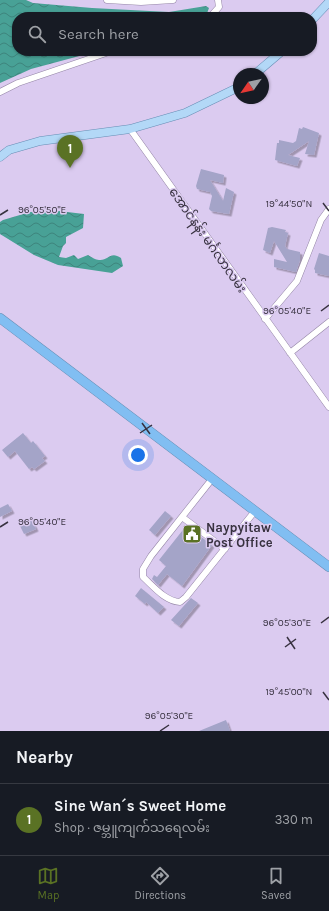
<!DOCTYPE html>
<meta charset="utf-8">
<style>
body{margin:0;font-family:Karla,"Noto Sans Myanmar",sans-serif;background:#242831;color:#f1f3f6}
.compass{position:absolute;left:233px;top:68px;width:36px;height:36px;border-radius:50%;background:#171b24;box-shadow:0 1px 3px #0004;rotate:236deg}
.you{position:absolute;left:138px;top:455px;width:14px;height:14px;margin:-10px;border:3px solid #fff;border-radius:50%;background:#1a73e8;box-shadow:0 0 0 6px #1a73e833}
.badge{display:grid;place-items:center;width:26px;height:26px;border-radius:50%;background:#5a7224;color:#fff;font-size:13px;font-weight:700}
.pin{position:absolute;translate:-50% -33px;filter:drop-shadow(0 1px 2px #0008)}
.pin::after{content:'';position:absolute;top:21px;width:14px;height:12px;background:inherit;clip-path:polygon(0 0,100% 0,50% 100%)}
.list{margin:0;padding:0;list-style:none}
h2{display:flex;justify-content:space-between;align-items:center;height:52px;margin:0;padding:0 16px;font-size:17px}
h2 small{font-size:13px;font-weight:400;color:#9ea1a6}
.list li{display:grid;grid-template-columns:26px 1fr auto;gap:12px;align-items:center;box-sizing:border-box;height:72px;padding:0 16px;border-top:1px solid #363941}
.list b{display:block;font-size:15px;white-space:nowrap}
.list p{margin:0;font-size:13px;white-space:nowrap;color:#9ea1a6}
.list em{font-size:13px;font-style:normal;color:#9ea1a6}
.icon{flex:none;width:22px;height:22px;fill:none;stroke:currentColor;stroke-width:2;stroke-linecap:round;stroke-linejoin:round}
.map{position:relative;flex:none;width:329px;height:731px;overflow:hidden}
.search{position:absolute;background:#171b24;box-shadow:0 1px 3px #0004;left:12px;right:12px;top:12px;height:44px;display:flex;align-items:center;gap:10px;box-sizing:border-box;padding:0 14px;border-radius:16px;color:#9ea1a6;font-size:15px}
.sheet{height:124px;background:#171b24}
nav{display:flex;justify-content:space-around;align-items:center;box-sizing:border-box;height:56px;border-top:1px solid #363941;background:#171b24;font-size:11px;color:#9ea1a6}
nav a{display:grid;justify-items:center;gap:2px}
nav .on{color:#5a7224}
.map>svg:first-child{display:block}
.water{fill:url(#water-waves)}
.building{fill:#a4a4c8;filter:url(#shadow)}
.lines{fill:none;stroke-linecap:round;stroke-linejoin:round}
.minor-casing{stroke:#9485a6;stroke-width:7}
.major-casing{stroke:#678db4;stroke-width:9}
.highway-casing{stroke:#678db4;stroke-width:10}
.minor{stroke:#fff;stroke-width:6}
.major{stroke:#b3d8f7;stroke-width:8}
.highway{stroke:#81bef2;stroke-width:9}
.ticks{fill:none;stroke:#383240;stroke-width:1.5}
.labels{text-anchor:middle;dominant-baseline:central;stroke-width:3;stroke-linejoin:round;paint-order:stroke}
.street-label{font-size:13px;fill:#383240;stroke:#dbcbf0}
.poi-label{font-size:13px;font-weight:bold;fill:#383240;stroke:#dbcbf0;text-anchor:start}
.ticks-label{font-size:10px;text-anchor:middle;fill:#383240;stroke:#dbcbf0;stroke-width:3;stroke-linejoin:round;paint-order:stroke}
</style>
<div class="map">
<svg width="329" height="731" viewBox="0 0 329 731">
<defs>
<pattern id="water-waves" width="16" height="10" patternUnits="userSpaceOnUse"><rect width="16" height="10" fill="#48a196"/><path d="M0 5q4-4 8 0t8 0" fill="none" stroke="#3d847c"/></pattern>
<filter id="shadow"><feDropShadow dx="2.5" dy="2.5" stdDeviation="0" flood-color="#0004"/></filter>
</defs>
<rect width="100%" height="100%" fill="#dbcbf0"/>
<path class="water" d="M0,0H26L33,3L92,8L169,12L206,6L209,8L206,16L203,17H17V51H98L31,69L0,83Z
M59,211L84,214L83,228L66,237V243L63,246L59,257L66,258L74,255L78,259L88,255C108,269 107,248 121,258L123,266L112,273L58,265L34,255L0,234V222L3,220L30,212Z"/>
<path class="building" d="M303,127L319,133L314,155L305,154L309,141L288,155L300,158L297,166L275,160L277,143H279V140L293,143L296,141L299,128L302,129Z
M201,169L224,175L223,183L210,180L223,201L226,188L234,192L229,214L211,211L209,209L212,196L210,192L197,189L196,186Z
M272,227L286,230L285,232L288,233L285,246L287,249L300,252V260L296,272L274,267V259L287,262L274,241L270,253L263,250L268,228Z
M319,253L329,256V276L315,273V270L314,269Z
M23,433L31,443L33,441L45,456L42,458L45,461L34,469L32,467L29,469L15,451L8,457L2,450Z
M8,504L12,511L0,517V508Z
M165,511L171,516L155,535L149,530Z
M32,520L36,529L24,534L20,526Z
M186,526L212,545L182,586L167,574L158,585L152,579L154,575L157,577L166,566L159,560Z
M141,588L164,607L158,613L146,602L145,604L135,596Z
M191,598L198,603L179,626L171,620Z
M226,720L230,731H199Z"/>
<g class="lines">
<g class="minor-casing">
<path id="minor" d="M107,0L141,2L173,0
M210,17L219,7L218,0
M0,92L18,83L112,51
M130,129L329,407
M265,319L297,281L321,220L329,209
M290,353L329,322
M212,479L151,556L143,569V577C154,587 165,601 180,602L186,597L255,511
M182,517L225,549"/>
</g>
<g class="major-casing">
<path id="major" d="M312,20L329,2
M255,74L282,51
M0,157L9,150L40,141L130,129L185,113L239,87"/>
</g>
<g class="highway-casing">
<path id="highway" d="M0,318L329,567"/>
</g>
<use href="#minor" class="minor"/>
<use href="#major" class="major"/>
<use href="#highway" class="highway"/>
</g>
<path class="ticks" d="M323,203L329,211M0,215L8,210M321,311L329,305M142,423L150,434M140,433L152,425M0,527L8,522M321,623L329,617M287,637L295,649M285,647L296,639M323,692L329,700M160,731L169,725"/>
<defs>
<g id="civic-square" transform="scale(1)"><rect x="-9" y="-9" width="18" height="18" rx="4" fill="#5a7224" stroke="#dbcbf0"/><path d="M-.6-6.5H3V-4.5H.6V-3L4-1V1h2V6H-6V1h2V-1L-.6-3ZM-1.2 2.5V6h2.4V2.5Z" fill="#fff"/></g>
</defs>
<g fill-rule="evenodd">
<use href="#civic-square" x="192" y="534"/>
</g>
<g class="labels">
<g class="street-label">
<text transform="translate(208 240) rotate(55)">အောင်နန်း မင်္ဂလာလမ်း</text>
</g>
<g class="poi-label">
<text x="206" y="527">Naypyitaw<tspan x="206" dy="15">Post Office</tspan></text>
</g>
</g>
<g class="ticks-label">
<text x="289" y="207">19°44'50"N</text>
<text x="42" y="213">96°05'50"E</text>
<text x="287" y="314">96°05'40"E</text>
<text x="42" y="525">96°05'40"E</text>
<text x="287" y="626">96°05'30"E</text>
<text x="289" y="695">19°45'00"N</text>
<text x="169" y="719">96°05'30"E</text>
</g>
</svg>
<svg class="compass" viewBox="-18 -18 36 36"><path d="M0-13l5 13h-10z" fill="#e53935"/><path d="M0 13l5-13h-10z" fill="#9ea1a6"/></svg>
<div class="you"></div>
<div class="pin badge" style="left:70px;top:168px">1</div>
<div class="search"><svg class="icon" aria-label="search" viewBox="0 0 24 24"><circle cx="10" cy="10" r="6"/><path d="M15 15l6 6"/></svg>Search here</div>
</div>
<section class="sheet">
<h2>Nearby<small></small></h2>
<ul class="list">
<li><span class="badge">1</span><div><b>Sine Wan´s Sweet Home</b><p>Shop · ဇမ္ဘူကျက်သရေလမ်း</p></div><em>330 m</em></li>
</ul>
</section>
<nav>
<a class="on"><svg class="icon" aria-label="map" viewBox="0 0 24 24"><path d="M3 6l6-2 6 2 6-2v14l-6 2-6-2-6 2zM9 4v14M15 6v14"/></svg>Map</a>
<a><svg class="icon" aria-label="directions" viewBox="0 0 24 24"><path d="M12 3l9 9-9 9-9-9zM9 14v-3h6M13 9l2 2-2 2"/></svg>Directions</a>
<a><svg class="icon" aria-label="saved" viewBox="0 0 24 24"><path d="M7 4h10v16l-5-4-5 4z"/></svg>Saved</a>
</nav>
